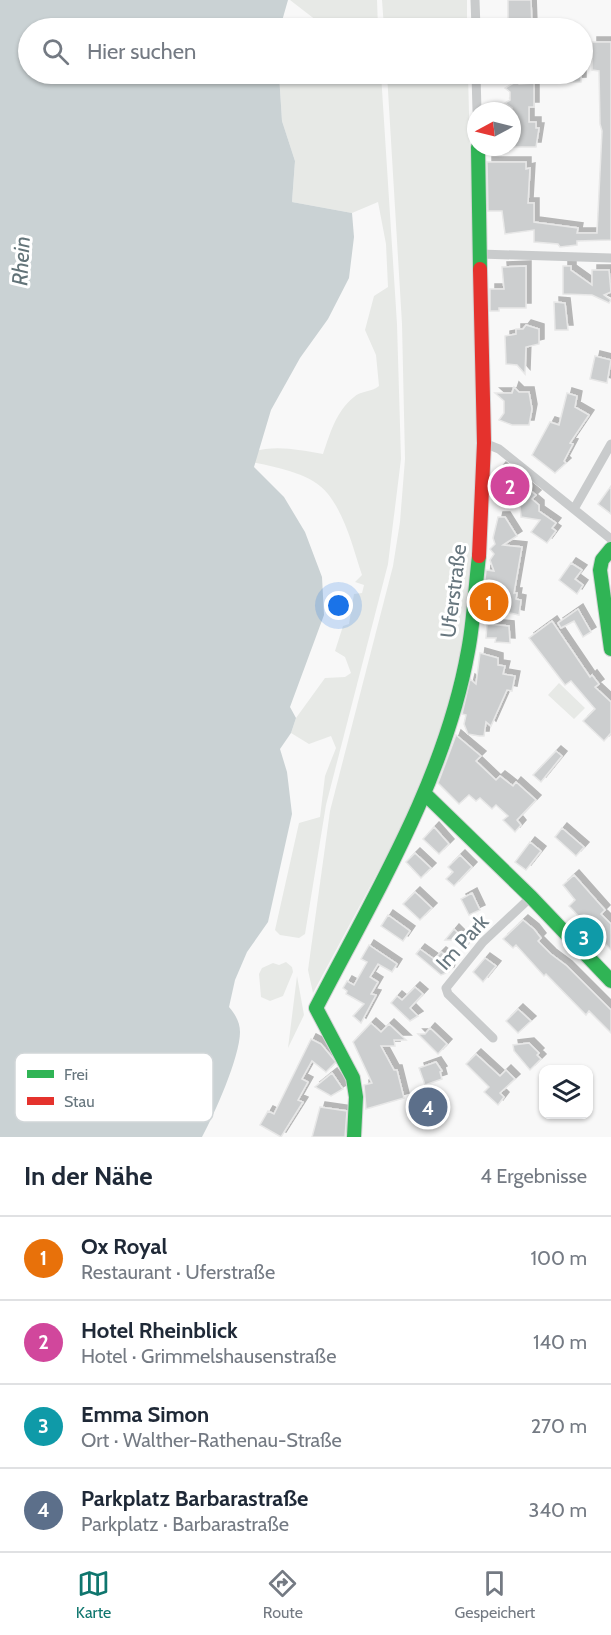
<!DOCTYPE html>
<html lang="de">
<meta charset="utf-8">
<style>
body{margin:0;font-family:Cabin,sans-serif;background:#f2f2f3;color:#1f2937}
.controls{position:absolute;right:18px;bottom:18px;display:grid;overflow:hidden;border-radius:12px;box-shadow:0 2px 4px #0004}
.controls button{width:54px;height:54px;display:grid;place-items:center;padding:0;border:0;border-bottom:2px solid #e0e1e3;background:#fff;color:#1f2937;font:30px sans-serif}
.compass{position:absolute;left:467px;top:102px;width:54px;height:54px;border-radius:50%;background:#fff;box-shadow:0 2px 4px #0004;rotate:263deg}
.you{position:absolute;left:339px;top:606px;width:21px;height:21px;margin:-15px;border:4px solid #fff;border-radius:50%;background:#1a73e8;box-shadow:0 0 0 9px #1a73e833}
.badge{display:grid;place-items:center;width:39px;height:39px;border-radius:50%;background:#0f766e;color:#fff;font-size:20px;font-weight:700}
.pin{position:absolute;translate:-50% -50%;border:3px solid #fff;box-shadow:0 2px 6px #0006}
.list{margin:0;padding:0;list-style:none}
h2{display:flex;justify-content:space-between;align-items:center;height:78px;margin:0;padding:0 24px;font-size:26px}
h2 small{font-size:20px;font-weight:400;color:#747a83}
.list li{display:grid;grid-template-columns:39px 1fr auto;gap:18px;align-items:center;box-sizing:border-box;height:84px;padding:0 24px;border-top:2px solid #e0e1e3}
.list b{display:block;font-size:22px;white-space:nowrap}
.list p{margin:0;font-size:20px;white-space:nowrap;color:#747a83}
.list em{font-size:20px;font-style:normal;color:#747a83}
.icon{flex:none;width:33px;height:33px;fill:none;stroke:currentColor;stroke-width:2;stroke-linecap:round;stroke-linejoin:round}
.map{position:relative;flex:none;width:611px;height:1137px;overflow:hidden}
.search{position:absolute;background:#fff;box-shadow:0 2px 4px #0004;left:18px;right:18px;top:18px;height:66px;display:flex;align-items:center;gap:15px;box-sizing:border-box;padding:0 21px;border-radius:33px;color:#747a83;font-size:22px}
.sheet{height:414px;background:#fff}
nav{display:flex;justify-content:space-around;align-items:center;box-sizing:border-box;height:84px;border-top:2px solid #e0e1e3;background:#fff;font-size:16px;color:#747a83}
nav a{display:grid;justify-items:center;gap:3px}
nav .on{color:#0f766e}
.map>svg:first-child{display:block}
.green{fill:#e7e9e6}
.water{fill:#cad2d4}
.building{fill:#cccecf;stroke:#e8e8e8;stroke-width:1.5;filter:url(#shadow)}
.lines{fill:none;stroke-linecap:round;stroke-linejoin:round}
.fast-casing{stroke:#d3d4d5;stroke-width:16}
.jam-casing{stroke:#d3d4d5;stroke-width:16}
.street{stroke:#c9cbcc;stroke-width:9}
.fast{stroke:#30b455;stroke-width:14}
.jam{stroke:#e5322d;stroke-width:14}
.labels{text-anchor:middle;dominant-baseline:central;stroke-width:6;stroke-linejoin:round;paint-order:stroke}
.street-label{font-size:21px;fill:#67767e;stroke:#fff}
.water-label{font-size:22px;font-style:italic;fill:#627378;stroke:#fff}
.key{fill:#fff;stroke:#d1d6d8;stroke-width:1.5}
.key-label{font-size:16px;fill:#67767e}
</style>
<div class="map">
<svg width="611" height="1137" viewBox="0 0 611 1137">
<defs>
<filter id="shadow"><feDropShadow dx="5" dy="-5" stdDeviation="0" flood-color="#0004"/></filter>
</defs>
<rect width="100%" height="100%" fill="#f8f8f8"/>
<path class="green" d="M290,0H377L378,28H322L321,24Z
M382,0H467V28H384Z
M279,74H381L397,324L401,459L388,564L326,805L305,934L299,938L280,935L275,930L299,823L320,817L325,776L336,748L331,736L309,744L291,733L296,718L325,678L345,677L351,673L345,657L335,651L343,626L349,624L354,594L362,593L364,585L355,582L362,575C353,548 346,517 328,494C310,470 266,466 239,459C263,442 295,449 323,454C330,434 336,411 354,397C360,391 372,392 379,386L376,355L365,330L374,296L388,287L386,244L378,202L352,213L292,202L295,161L282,121Z
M387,74H468L478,462L472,554L461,650L445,715L410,812L313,993L308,970L330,811L393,566L400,522L405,459L402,324Z
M559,683L585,708L574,719L548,695Z
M286,962L292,967L293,972L283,996L270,1001L261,997L259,974L262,968L273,963L279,965Z
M297,976L304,1015L288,1048Z"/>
<path class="water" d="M0,0H288L280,28H28V74H279L282,121L295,161L292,202L352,213L354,237L349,278L328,319L300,358L271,410L254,467L284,497L305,532L322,577L324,615L290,707L296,718L291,733L280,749L287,772L292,814L268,922L247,952L235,980L229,1007C235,1014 240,1022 240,1032C240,1057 214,1115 202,1137H0Z"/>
<path class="building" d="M508,0H531L532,28H508Z
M592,42H611V240L577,241V245L560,247L558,244L534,242V230L505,234L502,211H488L487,162H526V169L530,168L528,203H534V222L578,228L577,233H597L602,131L600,124L599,71L592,70Z
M556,75H581V82L556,83Z
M517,81L519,84L534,83V107H529V122H536V128H539L536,147H512V108L505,103L510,100V92L505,88Z
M526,266V308H499V311H490V289H504L502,267Z
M563,266H571V270L592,285V270H609L611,292L604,295L611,300L609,303L592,295L563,294Z
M554,302L565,303L568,330H555Z
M526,325L539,329V344L526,347L525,374L517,365L506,364L505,336L516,334V329H523Z
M595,356L611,360L607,383L590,379Z
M514,387L519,392H529L532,409L529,425H512L499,420L504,413V401L495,393H512Z
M567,393L577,396L575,407L589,415L570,443L573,444L564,461L566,463L555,473L532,455L550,422L559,425Z
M501,467L536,495L532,499L539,505V511L556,523L552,528L556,531L547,543L531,532L540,520L521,517L520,506L508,497L502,504L492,496V478Z
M611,486V514L598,504Z
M498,517H505L517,536L503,545L522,547L514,593H517L516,599L521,600L519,615L482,607L486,570L494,571L490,560L494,554L490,549L495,544L493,538Z
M571,563L582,570L575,579L583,585L577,594L559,580Z
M578,609L591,632L583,637L574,621L561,628L558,623Z
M552,621L590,677L592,675L599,684L595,687L611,702V733L604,741L583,721L595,709L571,681L565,685L529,638Z
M487,624L509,626L510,643L495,642L496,638H486Z
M480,653L498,658V665L505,666L503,674L515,676L512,691L507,690L491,726L486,722L484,736H479L468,734L464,724L466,715L462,714L470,679L476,684Z
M456,735L481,756L476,761L496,780L500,776L513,786L516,782L536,800L517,820L521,825L515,832L503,820L508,816L496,805L492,809L480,798L476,801L469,795L459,804L438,783Z
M556,751L562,756L541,782L533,775Z
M434,827L449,844L439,854L423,839Z
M562,828L584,847L576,856L555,837Z
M530,842L541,851L526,870L515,862Z
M415,853L431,868L421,878L406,862Z
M460,855L472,867L454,886L446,879L453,872L448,867Z
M574,875L605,910L601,914L611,924V950L596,934L583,926L585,923L569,906L575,900L563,885Z
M415,892L432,908L420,920L403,904Z
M472,893L480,910L469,915L461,899Z
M388,915L410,931L403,941L381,926Z
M523,920L534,929L541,938L538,941L551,954L567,966L611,1010V1033L589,1011L586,1015L546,974L544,976L516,945L513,948L503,939Z
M454,929L468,943L463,949L454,940H445Z
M369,945L397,964L392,972L378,964L370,977L378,982L371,994L376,995L361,1023L353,1016L364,1004L346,994L347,991L343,988L347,981L354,985L367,962L361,959Z
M420,949L434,959L441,952L453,961L449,972L441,975L416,954Z
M485,958L496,966L483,982L473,972Z
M415,987L423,994L410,1008L418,1016L410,1021L391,1003L397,996L402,1000Z
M518,1009L531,1021L518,1033L506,1021Z
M371,1023L381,1032L389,1024L406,1040H394L395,1046H381L394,1070H397L404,1098L366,1109L364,1085L372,1083L353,1042Z
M430,1028L447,1044L438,1054L418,1034H425Z
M311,1039L321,1044L336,1062L326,1072L312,1061L302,1079L308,1082L298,1100L303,1102L281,1137L260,1125L268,1111L274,1114Z
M529,1043L539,1053L537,1055L541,1059L530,1070L514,1051L513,1045Z
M476,1054L500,1076L506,1070L515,1079L500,1093L504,1097L498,1105L484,1092L489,1087L466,1064Z
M436,1062L442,1071L440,1072L442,1079L425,1085L419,1068Z
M332,1073L343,1089L331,1096L315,1087Z
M320,1107L347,1111L345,1137H312Z"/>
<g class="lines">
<g class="fast-casing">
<path id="fast" d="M478,147L480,269
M611,549L602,560L600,570L611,649
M425,794L531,897L611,981
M354,1137L356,1097L353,1078L316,1008C375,894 445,779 468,651C474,620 475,588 479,556"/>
</g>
<g class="jam-casing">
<path id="jam" d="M479,556L484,443L480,269"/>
</g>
<path class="street" d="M475,0L476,28
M476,74L477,111
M480,254L611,258
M484,443L499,449L611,539
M574,509L611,444
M493,1038L448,994L446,988L483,942L531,897"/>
<use href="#fast" class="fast"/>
<use href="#jam" class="jam"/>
</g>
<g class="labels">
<g class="street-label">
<text transform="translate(453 591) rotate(-83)">Uferstraße</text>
<text transform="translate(462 942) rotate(-48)">Im Park</text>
</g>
<g class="water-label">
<text transform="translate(21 261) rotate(-87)">Rhein</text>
</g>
</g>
<rect x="15" y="1053" width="198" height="69" rx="9" class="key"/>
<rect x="27" y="1070" width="27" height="8" fill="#30b455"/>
<rect x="27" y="1097" width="27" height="8" fill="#e5322d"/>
<g class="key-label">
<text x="64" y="1080">Frei</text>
<text x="64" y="1107">Stau</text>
</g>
</svg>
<div class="controls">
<button><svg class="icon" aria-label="layers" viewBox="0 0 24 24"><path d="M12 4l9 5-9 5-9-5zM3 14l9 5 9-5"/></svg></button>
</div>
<svg class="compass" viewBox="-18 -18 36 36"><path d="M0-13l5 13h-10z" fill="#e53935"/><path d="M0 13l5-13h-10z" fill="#747a83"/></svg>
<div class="you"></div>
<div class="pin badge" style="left:489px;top:602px;background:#e8710a">1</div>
<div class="pin badge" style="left:510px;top:486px;background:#d1479c">2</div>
<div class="pin badge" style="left:584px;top:937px;background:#0f9aa8">3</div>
<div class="pin badge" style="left:428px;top:1107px;background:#5c6f8a">4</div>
<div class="search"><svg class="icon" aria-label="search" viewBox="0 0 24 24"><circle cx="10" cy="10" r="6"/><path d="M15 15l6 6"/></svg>Hier suchen</div>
</div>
<section class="sheet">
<h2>In der Nähe<small>4 Ergebnisse</small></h2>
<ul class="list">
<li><span class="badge" style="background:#e8710a">1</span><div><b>Ox Royal</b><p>Restaurant · Uferstraße</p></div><em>100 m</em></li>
<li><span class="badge" style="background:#d1479c">2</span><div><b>Hotel Rheinblick</b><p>Hotel · Grimmelshausenstraße</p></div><em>140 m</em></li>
<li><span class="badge" style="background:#0f9aa8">3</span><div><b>Emma Simon</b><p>Ort · Walther-Rathenau-Straße</p></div><em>270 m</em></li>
<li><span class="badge" style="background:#5c6f8a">4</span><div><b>Parkplatz Barbarastraße</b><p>Parkplatz · Barbarastraße</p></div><em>340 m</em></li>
</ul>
</section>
<nav>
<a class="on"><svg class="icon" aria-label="map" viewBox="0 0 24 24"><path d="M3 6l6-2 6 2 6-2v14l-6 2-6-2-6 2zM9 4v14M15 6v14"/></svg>Karte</a>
<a><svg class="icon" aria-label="directions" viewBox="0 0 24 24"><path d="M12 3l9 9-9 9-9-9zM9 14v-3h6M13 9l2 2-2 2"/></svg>Route</a>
<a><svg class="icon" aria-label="saved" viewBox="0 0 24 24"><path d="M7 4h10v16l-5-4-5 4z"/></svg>Gespeichert</a>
</nav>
